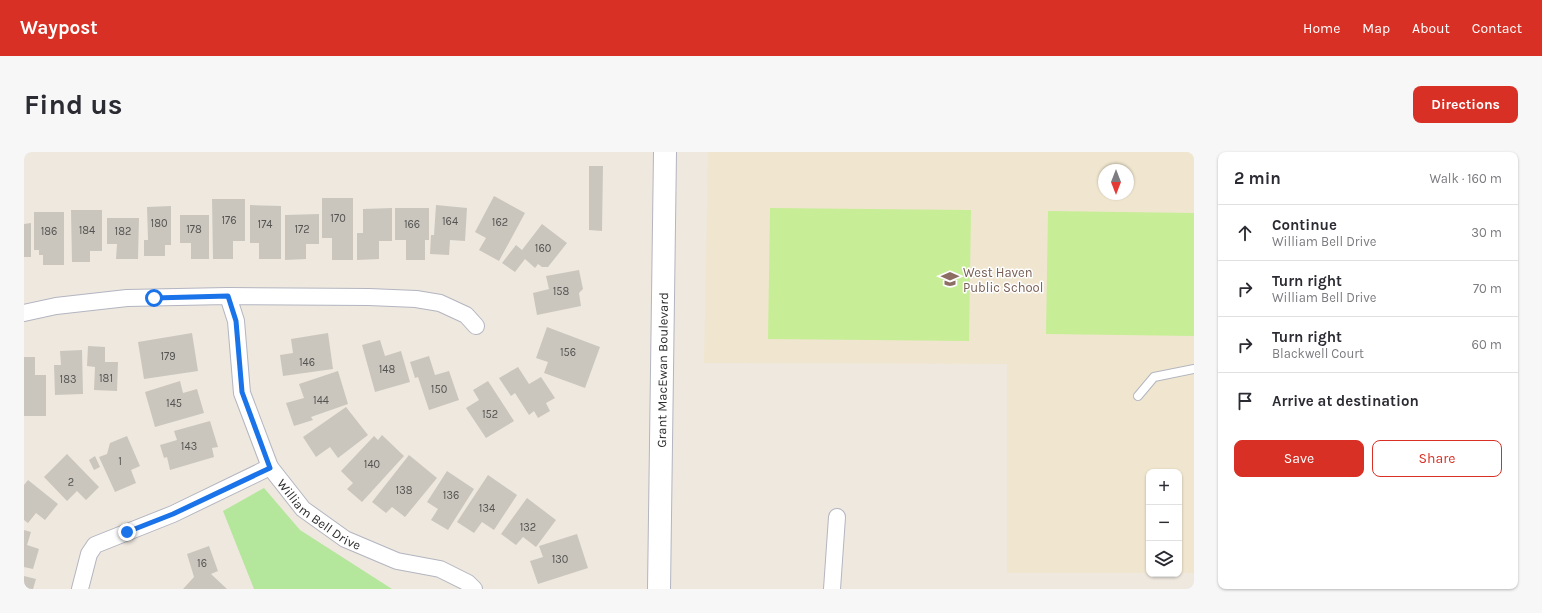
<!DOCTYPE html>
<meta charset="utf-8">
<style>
body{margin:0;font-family:Karla,sans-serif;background:#f7f7f7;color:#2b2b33}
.controls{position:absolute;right:12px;bottom:12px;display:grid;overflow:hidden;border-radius:8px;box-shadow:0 1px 3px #0004}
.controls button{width:36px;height:36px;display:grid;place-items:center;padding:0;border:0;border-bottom:1px solid #e1e1e2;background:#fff;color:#2b2b33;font:20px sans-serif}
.compass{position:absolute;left:1074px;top:12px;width:36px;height:36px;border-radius:50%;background:#fff;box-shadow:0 1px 3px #0004;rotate:180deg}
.stop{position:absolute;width:12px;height:12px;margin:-9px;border:3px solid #1a73e8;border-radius:50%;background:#fff}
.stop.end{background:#1a73e8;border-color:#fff;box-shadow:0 1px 4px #0008}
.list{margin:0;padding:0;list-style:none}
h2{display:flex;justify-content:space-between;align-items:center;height:52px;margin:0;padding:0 16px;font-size:17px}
h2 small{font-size:13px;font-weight:400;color:#7c7c81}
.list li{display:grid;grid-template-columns:26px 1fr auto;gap:12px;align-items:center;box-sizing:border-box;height:56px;padding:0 16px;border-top:1px solid #e1e1e2}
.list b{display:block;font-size:15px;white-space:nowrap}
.list p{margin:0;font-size:13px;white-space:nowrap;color:#7c7c81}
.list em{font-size:13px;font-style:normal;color:#7c7c81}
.actions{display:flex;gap:8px;padding:12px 16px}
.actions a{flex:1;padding:9px 0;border:1px solid #d93025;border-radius:8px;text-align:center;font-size:14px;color:#d93025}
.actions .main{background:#d93025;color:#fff}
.icon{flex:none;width:22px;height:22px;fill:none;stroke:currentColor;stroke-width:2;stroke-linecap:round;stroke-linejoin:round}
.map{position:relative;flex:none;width:1170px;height:437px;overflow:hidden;border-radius:8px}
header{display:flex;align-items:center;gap:24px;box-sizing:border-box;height:56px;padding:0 20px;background:#d93025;color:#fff}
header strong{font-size:19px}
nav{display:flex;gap:22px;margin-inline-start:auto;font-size:14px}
.intro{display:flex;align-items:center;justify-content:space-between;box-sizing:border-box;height:96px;padding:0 24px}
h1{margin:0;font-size:28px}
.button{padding:10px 18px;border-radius:8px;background:#d93025;color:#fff;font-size:14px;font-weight:700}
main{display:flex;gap:24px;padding:0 24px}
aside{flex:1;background:#fff;border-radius:8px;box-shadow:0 1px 3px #0004}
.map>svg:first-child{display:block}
.education{fill:#f0e6cf;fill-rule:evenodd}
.green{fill:#b4e69b}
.pitch{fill:#c7ed97}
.building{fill:#cac6be}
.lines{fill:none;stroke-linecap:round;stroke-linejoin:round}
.lane-casing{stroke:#b3b5c0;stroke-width:10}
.street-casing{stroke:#b3b5c0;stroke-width:18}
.secondary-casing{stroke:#b3b5c0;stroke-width:24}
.lane{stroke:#fff;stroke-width:8}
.street{stroke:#fff;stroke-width:16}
.secondary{stroke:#fff;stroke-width:22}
.route{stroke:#1a73e8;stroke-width:5}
.labels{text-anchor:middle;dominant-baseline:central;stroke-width:3;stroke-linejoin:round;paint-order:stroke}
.number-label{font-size:11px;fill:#545351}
.education-label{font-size:13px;fill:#785e54;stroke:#fff;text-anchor:start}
.street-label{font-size:13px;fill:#2d2d2d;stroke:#fff}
</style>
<header>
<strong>Waypost</strong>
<nav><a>Home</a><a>Map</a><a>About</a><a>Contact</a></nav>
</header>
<div class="intro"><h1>Find us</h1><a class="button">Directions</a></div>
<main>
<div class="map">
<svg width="1170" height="437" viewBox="0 0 1170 437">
<rect width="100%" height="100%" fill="#eee8df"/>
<path class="education" d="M684,0H1170V421H1155V320H1125V421H983V212L680,211ZM1080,18H1104V42H1080Z"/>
<path class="green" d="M240,336L276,378L368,437H230L199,359Z"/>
<path class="pitch" d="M746,56L947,58L945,189L744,187Z
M1024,59L1170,61V184L1022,182Z"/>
<path class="building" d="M565,14H579L578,79L565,78Z
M470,44L501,61L475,109L455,98L462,86L451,80Z
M298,46H329V108H308V86H298Z
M188,47H221V89H209V107H189Z
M226,53L257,54V107H235V91H226Z
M412,53L443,56L441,89L426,88L425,103L406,102L407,83H410Z
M147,54V93H141V104H120V88H124L123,55Z
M368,56V89H355V107L333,108V81H339V57Z
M371,56H405V88H401V108H382V88H371Z
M47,58H78V99H66V110H48Z
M10,60H40V113H19V103H15V98H10Z
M295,62V92H282V107L261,108V63Z
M156,63H185V107H167V91H156Z
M83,66H115L114,107H92L93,92H83Z
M7,71V105H0V72Z
M518,72L543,91L524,115H518L514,112L511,116L501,107L491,120L478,111L492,93L498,98Z
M555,118L559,137L555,141L557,154L513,163L509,141L525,137L522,124Z
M523,175L576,195L561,236L520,221L524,210L512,206Z
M168,181L174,219L120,227L114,190Z
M304,181L309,217L259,224L256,203L269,201L267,187Z
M356,188L361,204L377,199L386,230L351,240L338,193Z
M64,194L81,195V210H94L93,239L70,238L71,215L63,214Z
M58,198L59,242L31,243L30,213H37L36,199Z
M405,204L411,223L425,219L435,248L405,258L394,225L391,226L386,210Z
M0,205H11V223H22V264H0Z
M494,215L505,232L517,225L531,246L522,251L526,259L514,266L510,259L505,263L491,241L487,244L475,226Z
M314,219L324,252L287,265L289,268L270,274L262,251L280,246L275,232Z
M156,229L159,241L173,237L180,261L131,275L121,240Z
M464,229L490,269L462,286L442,256L455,248L449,238Z
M322,255L344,283L314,306L306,295L292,305L279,285Z
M186,269L194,295L188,296L190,305L146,318L143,305L140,306L136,293L153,288L150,279Z
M358,283L380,304L338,350L323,337L329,331L317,319L350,284L354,288Z
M103,284L116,314L107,318L112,331L91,340L75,305L83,302L86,291Z
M43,302L75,335L62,348L53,339L43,349L20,325Z
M385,303L413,326L381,365L368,355L362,361L348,350Z
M71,304L76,315L70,318L65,308Z
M423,319L450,337L424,378L407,368L414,357L403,350Z
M464,323L493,343L470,378L458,370L450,381L433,370Z
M4,328L34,352L21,368L12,361L4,371L0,368V333Z
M503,346L532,368L512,395L499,385L492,393L477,382Z
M0,378L7,380L3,393L15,397L9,417L0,415Z
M553,382L564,416L514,432L506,409L519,405L515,394Z
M185,394L194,419L187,422L203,437H159L170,425L163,402Z
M0,424L12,427L9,437H0Z"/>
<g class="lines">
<g class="lane-casing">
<path id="lane" d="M1114,244L1130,225L1170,217"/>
</g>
<g class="street-casing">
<g id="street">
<path id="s1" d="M204,144L212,169L218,241L246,315L279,357L321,387L373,409L416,417L444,431L450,437"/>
<path d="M0,161L32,154L103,146L204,144L345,145L392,147L416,151L442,163L452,174"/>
<path d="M56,437L65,402L71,393L149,362L246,315"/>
<path d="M808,437L813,365"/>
</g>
</g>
<g class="secondary-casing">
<g id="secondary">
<path id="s2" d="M635,437L641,0"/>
</g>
</g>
<use href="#lane" class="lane"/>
<use href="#street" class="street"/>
<use href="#secondary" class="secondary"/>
</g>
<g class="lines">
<path class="route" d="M103,380L149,362L246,316L218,240L212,169L204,144L130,146"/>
</g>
<defs>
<g id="school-bare" transform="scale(1.38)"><path d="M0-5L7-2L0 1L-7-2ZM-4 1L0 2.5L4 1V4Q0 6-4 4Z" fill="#8d6e63" stroke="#fff" stroke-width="2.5" paint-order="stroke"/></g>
</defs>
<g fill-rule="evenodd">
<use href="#school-bare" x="926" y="127"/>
</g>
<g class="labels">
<g class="number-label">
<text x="314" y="66">170</text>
<text x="205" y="68">176</text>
<text x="426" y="69">164</text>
<text x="476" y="70">162</text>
<text x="135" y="71">180</text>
<text x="241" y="72">174</text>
<text x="388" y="72">166</text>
<text x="170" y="77">178</text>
<text x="278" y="77">172</text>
<text x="63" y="78">184</text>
<text x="25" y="79">186</text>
<text x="99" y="79">182</text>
<text x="519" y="96">160</text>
<text x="537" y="139">158</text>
<text x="544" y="200">156</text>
<text x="144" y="204">179</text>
<text x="283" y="210">146</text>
<text x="363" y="217">148</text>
<text x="82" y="226">181</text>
<text x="44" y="227">183</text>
<text x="415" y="237">150</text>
<text x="297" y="248">144</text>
<text x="150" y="251">145</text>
<text x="466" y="262">152</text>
<text x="165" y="294">143</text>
<text x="96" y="309">1</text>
<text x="348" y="312">140</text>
<text x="47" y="330">2</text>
<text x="380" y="338">138</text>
<text x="427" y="343">136</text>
<text x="463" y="356">134</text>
<text x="504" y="375">132</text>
<text x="536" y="407">130</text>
<text x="178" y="411">16</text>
</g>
<g class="education-label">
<text x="939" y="120">West Haven<tspan x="939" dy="15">Public School</tspan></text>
</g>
<g class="street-label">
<text stroke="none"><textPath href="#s2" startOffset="219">Grant MacEwan Boulevard</textPath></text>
<text stroke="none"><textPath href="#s1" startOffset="247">William Bell Drive</textPath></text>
</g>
</g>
</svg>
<div class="controls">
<button>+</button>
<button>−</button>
<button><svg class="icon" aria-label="layers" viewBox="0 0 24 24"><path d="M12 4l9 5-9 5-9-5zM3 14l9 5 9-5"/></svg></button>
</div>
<svg class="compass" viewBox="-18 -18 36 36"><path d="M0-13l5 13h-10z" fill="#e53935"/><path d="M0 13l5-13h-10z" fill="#7c7c81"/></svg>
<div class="stop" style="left:130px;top:146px"></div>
<div class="stop end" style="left:103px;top:380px"></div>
</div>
<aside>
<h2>2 min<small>Walk · 160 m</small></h2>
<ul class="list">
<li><svg class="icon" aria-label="ahead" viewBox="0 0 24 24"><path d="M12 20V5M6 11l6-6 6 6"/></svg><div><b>Continue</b><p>William Bell Drive</p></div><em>30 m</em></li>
<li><svg class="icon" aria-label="right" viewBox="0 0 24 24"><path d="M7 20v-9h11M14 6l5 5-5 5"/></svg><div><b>Turn right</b><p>William Bell Drive</p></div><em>70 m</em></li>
<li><svg class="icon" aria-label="right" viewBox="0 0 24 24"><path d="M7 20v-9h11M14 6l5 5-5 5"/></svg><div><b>Turn right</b><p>Blackwell Court</p></div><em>60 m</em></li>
<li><svg class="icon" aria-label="arrive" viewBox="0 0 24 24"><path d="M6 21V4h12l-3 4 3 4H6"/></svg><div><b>Arrive at destination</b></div></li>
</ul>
<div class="actions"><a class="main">Save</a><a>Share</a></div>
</aside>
</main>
